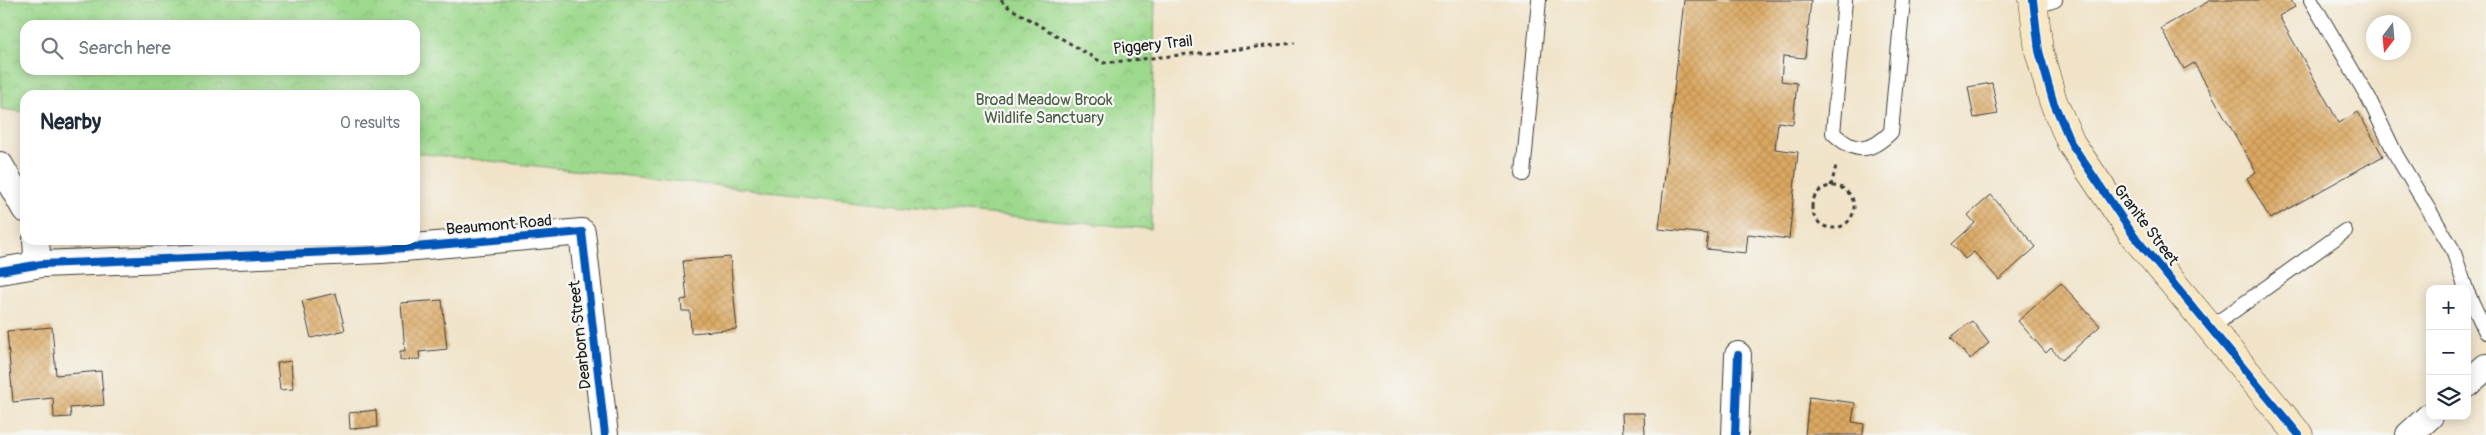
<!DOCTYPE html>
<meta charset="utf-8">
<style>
body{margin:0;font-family:Pangolin,sans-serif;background:#f2f2f3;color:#1f2937}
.controls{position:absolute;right:15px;bottom:15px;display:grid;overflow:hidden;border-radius:10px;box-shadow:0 2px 12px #0003}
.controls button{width:45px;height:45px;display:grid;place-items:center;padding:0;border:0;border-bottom:1px solid #e0e1e3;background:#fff;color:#1f2937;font:25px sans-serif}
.compass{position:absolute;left:2366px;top:15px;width:45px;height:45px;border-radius:50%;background:#fff;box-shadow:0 2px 12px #0003;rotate:196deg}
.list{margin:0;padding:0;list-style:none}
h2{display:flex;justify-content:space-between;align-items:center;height:65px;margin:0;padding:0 20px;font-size:21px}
h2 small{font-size:16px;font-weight:400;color:#747a83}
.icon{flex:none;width:28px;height:28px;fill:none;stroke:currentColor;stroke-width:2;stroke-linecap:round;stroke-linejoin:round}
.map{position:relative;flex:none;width:2486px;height:435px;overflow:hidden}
.search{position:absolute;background:#fff;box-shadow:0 2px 12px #0003;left:20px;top:20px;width:400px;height:55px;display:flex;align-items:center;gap:12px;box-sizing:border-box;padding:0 18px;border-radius:15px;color:#747a83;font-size:19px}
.panel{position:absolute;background:#fff;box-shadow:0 2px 12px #0003;left:20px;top:90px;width:400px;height:155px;border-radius:15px}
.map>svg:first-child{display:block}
.park{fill:url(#park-crowns);stroke:#5c7a54;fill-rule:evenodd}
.building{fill:url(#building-cross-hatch)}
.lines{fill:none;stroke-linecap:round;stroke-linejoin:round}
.lane-casing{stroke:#3c3a36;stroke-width:16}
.street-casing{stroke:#3c3a36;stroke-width:28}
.secondary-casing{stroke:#3c3a36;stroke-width:29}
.path{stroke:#3c3a36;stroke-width:3;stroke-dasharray:4 4;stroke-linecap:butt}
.lane{stroke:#fff;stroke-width:14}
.street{stroke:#fff;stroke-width:26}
.secondary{stroke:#f8e7c3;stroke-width:28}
.cycleway-casing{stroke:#f6f6f2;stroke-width:11}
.cycleway{stroke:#0057b8;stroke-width:8}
.labels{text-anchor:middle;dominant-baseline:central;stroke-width:4.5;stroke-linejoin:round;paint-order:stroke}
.street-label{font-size:16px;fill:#1c1c1c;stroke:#f6f6f2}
.park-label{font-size:16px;fill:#495e44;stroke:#f6f6f2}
</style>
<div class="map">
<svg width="2486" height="435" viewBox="0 0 2486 435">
<defs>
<pattern id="park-crowns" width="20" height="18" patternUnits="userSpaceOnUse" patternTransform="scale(1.25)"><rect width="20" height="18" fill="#9dd98d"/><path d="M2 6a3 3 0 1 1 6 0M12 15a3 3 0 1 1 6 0" fill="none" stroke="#87ba79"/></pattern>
<pattern id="building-cross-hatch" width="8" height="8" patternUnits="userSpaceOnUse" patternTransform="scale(1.25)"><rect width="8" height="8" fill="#dba861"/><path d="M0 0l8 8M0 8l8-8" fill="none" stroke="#bb9054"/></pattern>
</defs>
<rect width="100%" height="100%" fill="#f6f6f2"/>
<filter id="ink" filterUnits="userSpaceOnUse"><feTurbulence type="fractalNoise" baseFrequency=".02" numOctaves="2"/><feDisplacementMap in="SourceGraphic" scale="10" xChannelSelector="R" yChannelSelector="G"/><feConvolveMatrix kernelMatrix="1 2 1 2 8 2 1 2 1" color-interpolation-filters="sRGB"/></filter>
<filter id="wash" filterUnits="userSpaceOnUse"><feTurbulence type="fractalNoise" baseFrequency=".0096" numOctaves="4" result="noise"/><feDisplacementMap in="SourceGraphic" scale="20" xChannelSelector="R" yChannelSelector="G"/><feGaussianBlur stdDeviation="1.12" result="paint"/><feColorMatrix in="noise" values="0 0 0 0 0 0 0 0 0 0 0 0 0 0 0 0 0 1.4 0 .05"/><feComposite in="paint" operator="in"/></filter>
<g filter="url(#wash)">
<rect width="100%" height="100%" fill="#f0e3c8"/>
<path class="park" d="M0,0H1155L1151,229L935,209L415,153V95H25V112L1,109ZM25,25H415V70H25Z"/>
<g id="blocks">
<path class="building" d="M1684,0H1811L1805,58L1783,56L1781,81L1797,83L1793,124L1778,122L1775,149L1798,152L1789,239L1748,234L1746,253L1706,249L1708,234L1659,229Z
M2211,0H2291L2295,7L2279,16L2339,123L2358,112L2383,156L2270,219L2247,178L2256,172L2194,63L2184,69L2161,28Z
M1992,83L1998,114L1974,118L1968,87Z
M1991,195L2036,247L1999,280L1974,252L1965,259L1952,244L1975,223L1968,215Z
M730,257L737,329L691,333L690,311H682L681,300L687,299L683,261Z
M2061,283L2100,326L2062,360L2051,348L2046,353L2018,321Z
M336,293L345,330L311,338L302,301Z
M442,300L447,349L419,352L420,359L400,360V351H405L401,303Z
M1972,321L1989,343L1970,359L1951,337Z
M52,327L56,375L101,371L104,405L70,408L71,417L54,418L53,398L13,402L7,331Z
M291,361L293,389L280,390L277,363Z
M1809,397L1855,403L1852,422L1864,424L1863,435H1805Z
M376,410L377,427L350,429L349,413Z
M1622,413H1644L1645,435H1623Z"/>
</g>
</g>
<g filter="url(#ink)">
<use href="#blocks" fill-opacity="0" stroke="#3c3a36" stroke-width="1"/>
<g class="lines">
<g class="lane-casing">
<path id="lane" d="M1845,0L1833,133C1855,154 1870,153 1891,132L1903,0
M2311,0L2369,99L2396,155L2453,250L2466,289
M2034,7L2055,0
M1523,174L1539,0
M2467,292L2486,332
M2210,328L2345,231"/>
</g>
<g class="street-casing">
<path id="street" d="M0,165L25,209
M32,265L37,254L36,240
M0,271L42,264L381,250L582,232L605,435
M2467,384L2486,367
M1735,435L1738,355
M2409,435L2430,416"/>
</g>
<g class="secondary-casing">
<path id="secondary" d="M2033,0L2039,51L2053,101L2071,143L2134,236L2299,435"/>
</g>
<path class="path" d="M1001,0L1005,5L1103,63L1295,43
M1831,186L1836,166
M1812 207a21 21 0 1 1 42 0a21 21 0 1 1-42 0Z"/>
<use href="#lane" class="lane"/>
<use href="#street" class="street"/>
<use href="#secondary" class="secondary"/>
<g class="cycleway-casing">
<path id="cycleway" d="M2033,0L2039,51L2053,101L2071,143L2134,236L2299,435
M0,271L42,264L381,250L582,232L605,435
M1735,435L1738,355"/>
</g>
<use href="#cycleway" class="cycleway"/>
</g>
</g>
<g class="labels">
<g class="street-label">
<text transform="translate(1153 45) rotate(-6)">Piggery Trail</text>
<text transform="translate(499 225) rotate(-5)">Beaumont Road</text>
<text transform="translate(2146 225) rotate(53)">Granite Street</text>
<text transform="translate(580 335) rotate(-96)">Dearborn Street</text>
</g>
<g class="park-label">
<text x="1044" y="100">Broad Meadow Brook<tspan x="1044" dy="18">Wildlife Sanctuary</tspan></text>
</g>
</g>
</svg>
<div class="controls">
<button>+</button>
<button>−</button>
<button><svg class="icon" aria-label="layers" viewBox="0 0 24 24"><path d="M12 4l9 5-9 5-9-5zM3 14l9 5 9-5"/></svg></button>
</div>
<svg class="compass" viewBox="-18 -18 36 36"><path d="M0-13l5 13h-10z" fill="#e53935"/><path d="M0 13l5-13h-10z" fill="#747a83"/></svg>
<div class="search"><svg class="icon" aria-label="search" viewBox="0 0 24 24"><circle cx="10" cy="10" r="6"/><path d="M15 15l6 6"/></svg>Search here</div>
<section class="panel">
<h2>Nearby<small>0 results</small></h2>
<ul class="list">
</ul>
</section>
</div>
